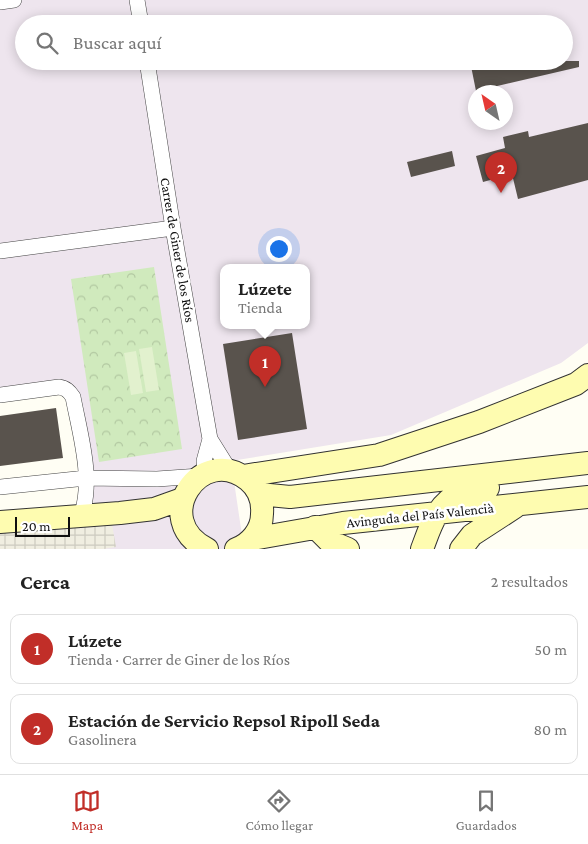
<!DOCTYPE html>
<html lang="es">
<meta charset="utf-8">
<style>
body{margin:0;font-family:"Crimson Pro",serif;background:#f2f2f2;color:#222}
.compass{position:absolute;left:468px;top:85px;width:45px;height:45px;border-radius:50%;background:#fff;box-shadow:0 2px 12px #0003;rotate:326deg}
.scale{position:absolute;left:15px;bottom:12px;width:55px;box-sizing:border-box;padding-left:5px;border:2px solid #101010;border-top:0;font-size:14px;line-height:18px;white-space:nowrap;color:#101010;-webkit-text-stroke:4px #fff;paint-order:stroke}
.you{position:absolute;left:278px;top:248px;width:18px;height:18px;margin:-12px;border:4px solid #fff;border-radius:50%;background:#1a73e8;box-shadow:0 0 0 8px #1a73e833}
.badge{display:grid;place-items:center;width:32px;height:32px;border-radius:50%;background:#c12e28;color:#fff;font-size:16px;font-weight:700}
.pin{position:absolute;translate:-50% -41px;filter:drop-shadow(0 1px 2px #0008)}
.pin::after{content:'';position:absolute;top:26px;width:18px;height:15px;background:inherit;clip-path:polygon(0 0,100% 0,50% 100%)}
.popup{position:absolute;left:220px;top:264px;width:90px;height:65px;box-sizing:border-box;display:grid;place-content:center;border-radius:10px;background:#fff;filter:drop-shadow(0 1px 4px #0005);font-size:16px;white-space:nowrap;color:#767676}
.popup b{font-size:19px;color:#222}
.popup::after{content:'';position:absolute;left:50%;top:100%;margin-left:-10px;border:10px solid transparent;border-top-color:#fff}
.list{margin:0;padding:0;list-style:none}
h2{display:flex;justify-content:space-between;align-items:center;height:65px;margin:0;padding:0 20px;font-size:21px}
h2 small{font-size:16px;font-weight:400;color:#767676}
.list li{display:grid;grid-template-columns:32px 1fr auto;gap:15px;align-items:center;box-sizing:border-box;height:70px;margin:0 10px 10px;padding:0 10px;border:1px solid #e0e0e0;border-radius:10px}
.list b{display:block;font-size:19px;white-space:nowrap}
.list p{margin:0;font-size:16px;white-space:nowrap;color:#767676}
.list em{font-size:16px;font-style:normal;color:#767676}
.icon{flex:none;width:28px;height:28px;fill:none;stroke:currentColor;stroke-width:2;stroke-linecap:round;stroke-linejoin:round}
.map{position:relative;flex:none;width:588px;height:549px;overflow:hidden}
.search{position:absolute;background:#fff;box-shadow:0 2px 12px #0003;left:15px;right:15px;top:15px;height:55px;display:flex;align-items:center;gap:12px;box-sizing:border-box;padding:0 18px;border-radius:28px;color:#767676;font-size:19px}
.sheet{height:225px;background:#fff}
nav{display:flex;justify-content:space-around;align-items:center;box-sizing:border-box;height:70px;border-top:1px solid #e0e0e0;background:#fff;font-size:14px;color:#767676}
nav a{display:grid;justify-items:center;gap:2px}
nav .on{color:#c12e28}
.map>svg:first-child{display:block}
.industrial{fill:#eee5ee;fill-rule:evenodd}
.park{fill:url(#park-crowns)}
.pitch{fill:#e2f1ce}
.plaza{fill:url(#plaza-grid)}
.building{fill:#59534d}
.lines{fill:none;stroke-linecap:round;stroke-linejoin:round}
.street-casing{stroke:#434343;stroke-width:16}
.secondary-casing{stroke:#323232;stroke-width:24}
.street{stroke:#fff;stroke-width:15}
.secondary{stroke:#fefcb0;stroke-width:22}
.labels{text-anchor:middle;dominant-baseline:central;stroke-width:5;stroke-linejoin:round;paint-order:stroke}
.street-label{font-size:14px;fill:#101010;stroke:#fff}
</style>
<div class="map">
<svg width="588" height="549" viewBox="0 0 588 549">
<defs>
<pattern id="park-crowns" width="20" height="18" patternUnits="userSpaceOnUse" patternTransform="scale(1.25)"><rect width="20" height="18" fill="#d0eabd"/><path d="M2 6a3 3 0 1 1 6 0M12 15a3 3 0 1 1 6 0" fill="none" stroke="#b2c8a1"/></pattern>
<pattern id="plaza-grid" width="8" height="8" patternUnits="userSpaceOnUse" patternTransform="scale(1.25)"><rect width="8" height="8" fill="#f0eee1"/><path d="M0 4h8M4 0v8" fill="none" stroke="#cdcbc0"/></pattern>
</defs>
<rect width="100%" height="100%" fill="#fffef4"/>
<path class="industrial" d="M0,0H588V343L561,363L391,435L231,461L244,549H103L99,521L86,478L70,392L0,395ZM24,24H564V61H24ZM476,92H506V122H476ZM224,268H306V326H224Z"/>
<path class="park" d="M154,267L182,449L99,462L71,279Z"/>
<path class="pitch" d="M152,347L159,390L146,392L139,349Z
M136,351L143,393L131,395L124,353Z"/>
<path class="plaza" d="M112,524L116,547L104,549H0V533Z"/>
<path class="building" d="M470,61H579V67L476,91Z
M588,123V180L518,199L512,174L483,182L476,156L505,148L503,137L528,131L529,137Z
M452,151L455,166L411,177L407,162Z
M292,333L307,429L238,440L223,344Z
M56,408L63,458L0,466V416Z"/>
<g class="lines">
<g class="street-casing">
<path id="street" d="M137,0L141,24
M0,2L14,0
M147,61L173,228L210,439L230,471
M0,251L173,228
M0,395L59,387C66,388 69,391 73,397C80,434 94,480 81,516
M205,474L204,461L210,439
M0,487L86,478L157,479L200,476"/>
</g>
<g class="secondary-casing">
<path id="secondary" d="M243,476L379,455L479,422L576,384L588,375
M259,494L290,497L588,463
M0,522L120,513L154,509L182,499
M315,527L329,541L348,549
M252,539L343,523L588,497
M207,549C149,520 201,442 248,480C259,489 263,501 262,514C262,530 250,544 236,549
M422,549C430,528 437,502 461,493C469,490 479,490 488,488
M461,549L472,535L515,507"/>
</g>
<use href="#street" class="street"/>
<use href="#secondary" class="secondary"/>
</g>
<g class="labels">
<g class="street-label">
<text transform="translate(178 250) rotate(80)">Carrer de Giner de los Ríos</text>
<text transform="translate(420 515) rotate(-6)">Avinguda del País Valencià</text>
</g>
</g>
</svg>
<svg class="compass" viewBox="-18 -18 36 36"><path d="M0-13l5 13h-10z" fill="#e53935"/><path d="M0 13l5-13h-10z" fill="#767676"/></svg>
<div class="scale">20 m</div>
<div class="you"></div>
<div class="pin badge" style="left:265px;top:387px">1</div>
<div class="popup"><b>Lúzete</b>Tienda</div>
<div class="pin badge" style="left:501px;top:193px">2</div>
<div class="search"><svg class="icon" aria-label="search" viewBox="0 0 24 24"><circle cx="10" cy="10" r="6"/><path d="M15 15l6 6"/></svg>Buscar aquí</div>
</div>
<section class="sheet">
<h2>Cerca<small>2 resultados</small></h2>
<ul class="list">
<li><span class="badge">1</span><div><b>Lúzete</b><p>Tienda · Carrer de Giner de los Ríos</p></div><em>50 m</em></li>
<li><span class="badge">2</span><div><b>Estación de Servicio Repsol Ripoll Seda</b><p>Gasolinera</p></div><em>80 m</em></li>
</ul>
</section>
<nav>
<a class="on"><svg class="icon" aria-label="map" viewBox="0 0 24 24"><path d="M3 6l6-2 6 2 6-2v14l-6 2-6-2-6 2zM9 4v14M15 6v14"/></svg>Mapa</a>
<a><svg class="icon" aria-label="directions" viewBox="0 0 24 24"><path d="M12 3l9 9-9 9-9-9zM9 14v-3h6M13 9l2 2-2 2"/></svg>Cómo llegar</a>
<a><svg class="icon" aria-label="saved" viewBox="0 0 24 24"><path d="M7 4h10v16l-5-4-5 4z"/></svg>Guardados</a>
</nav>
